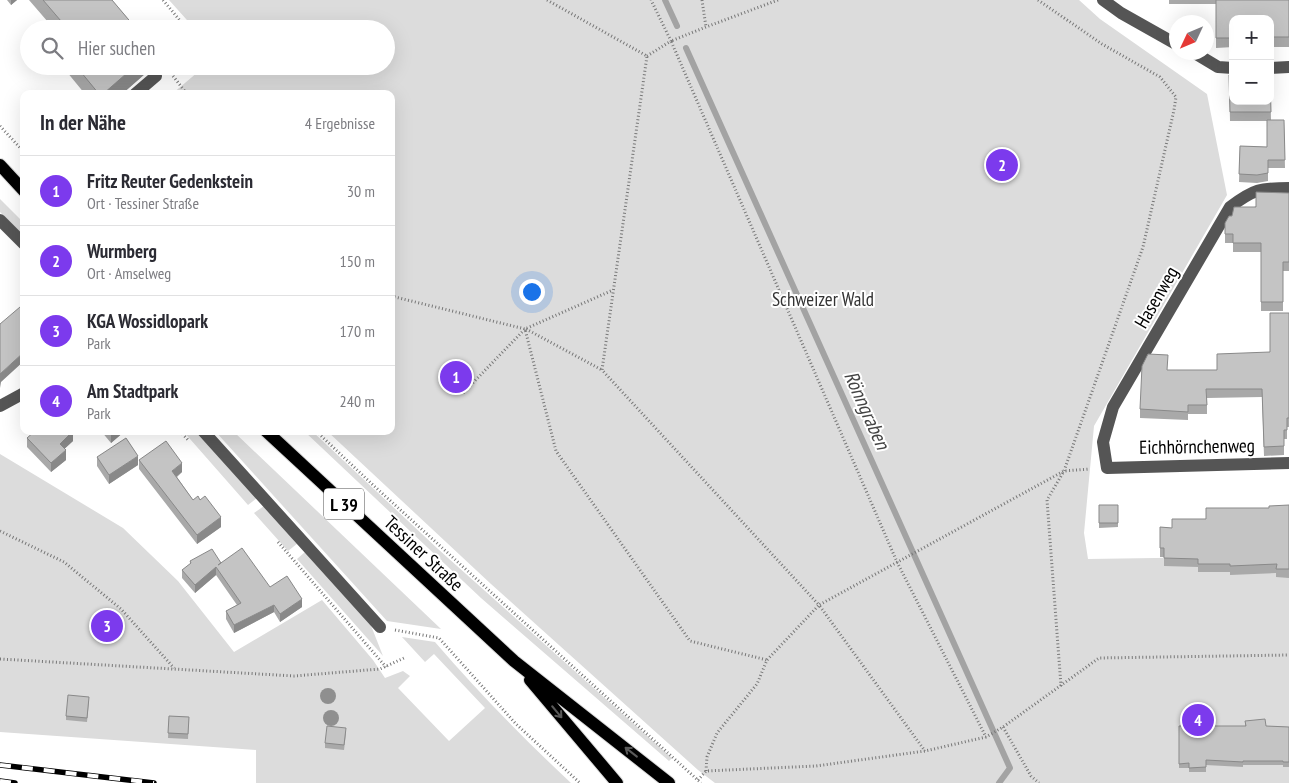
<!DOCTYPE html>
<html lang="de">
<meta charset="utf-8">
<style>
body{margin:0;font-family:"PT Sans Narrow",sans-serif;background:#f7f7f7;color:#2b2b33}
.controls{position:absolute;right:15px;top:15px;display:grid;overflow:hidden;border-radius:10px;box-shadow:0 5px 20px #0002}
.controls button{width:45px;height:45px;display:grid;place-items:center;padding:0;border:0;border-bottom:1px solid #e1e1e2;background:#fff;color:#2b2b33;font:25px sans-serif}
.compass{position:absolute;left:1169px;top:15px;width:45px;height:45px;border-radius:50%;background:#fff;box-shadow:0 5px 20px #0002;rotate:226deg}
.you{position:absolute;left:531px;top:291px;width:18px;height:18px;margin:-12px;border:4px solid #fff;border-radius:50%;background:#1a73e8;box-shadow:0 0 0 8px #1a73e833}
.badge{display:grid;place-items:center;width:32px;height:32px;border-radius:50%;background:#7c3aed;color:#fff;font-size:16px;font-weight:700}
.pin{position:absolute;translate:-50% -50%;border:2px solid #fff;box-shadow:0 1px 5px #0006}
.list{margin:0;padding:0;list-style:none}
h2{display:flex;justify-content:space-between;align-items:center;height:65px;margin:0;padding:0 20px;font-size:21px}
h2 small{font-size:16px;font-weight:400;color:#7c7c81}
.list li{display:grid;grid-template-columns:32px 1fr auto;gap:15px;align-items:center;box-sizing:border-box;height:70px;padding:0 20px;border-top:1px solid #e1e1e2}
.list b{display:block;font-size:19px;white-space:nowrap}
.list p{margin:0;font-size:16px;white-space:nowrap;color:#7c7c81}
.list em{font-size:16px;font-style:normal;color:#7c7c81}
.icon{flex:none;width:28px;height:28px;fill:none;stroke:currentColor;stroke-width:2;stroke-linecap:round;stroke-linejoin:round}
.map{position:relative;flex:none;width:1289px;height:783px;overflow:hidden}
.search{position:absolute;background:#fff;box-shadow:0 5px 20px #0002;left:20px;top:20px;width:375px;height:55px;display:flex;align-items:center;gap:12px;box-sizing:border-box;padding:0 18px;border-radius:28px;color:#7c7c81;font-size:19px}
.panel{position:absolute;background:#fff;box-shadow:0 5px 20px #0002;left:20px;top:90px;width:375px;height:345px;border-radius:10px}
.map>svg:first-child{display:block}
.green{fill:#dcdcdc}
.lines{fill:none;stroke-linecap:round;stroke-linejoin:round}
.stream{stroke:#a3a3a3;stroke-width:6}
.major-casing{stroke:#dbdbdb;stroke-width:14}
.path{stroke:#777;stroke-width:3;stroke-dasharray:1 2.5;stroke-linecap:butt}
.minor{stroke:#555;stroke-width:12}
.major{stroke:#000;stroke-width:12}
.rail-casing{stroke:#000;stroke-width:5.5}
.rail{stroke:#fff;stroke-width:4;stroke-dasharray:11;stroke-linecap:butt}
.tree{fill:#8f8f8f}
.wall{fill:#a9a9a9}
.shaded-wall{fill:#898989}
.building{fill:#c4c4c4;stroke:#898989}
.oneway{stroke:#595959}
.labels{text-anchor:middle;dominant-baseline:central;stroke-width:4;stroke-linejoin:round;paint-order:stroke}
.shield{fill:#fff;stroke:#4c4c4c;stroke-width:1}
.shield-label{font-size:18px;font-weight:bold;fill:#000}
.street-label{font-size:19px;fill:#000;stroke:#fff}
.park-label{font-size:19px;fill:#333;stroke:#fff}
.water-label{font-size:20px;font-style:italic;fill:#444;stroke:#fff}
</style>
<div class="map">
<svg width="1289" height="783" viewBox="0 0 1289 783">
<rect width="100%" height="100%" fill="#fff"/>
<path class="green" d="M169,0H1079L1100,19L1207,94L1227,195L1094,426L1084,533L1088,559L1289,556V783H715L698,770L491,584L327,431H391V94H172L205,66H386V29H195Z
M0,199L24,223V236L0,212Z
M183,431H197L257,498L248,505Z
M215,431H233L441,629L387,621Z
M304,431H312L438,549L672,758L669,761L481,598Z
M0,454L123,528L178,581L234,652L322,600L373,660L385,678L403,671L410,676L398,688L449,741L485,708L434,654L425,662L402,637L435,642C478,692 523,738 571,783H256V750L0,732Z
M264,506L298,543L288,551L254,513Z
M305,552L370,623L383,656L297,559Z"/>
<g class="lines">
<path class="stream" d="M665,0L677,26
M686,48L1010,768L999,783"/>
<g class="major-casing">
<path id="major" d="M0,165L24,191
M266,431L514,661L669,783
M530,680L617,783"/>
</g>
<path class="path" d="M163,0L187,29
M547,0L647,56L602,370L819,605L1064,471L1090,469
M702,0L706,27
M778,0L706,27L671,41L897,562L986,737
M1038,0L1102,44L1160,77L1176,97L1174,110L1143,247L1064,471L1047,500L1061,686
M647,56L671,41L651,0
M173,76L187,94
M0,126L24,152
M391,296L525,329L556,451L690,641L767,660
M526,329L602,370
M463,393L525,329L613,290
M180,431L188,440
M316,431L373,485L701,783
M0,531L64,562L121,609L174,668
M278,542L386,667
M395,630L439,638L516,724L580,783
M0,659L294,676L380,669L404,658
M1003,727L1031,776L1039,783
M706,771L707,757L717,733L757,684L767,660L819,605L925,751
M698,780L706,771L816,766L925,751L986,737L1003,727L1099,658L1289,655"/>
<path class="minor" d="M1103,0L1121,13L1176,44
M1193,52L1218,67L1233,68
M1270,68L1289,67
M135,94L156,76
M1289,188C1260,188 1254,189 1230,207L1113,407L1103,442L1107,468L1289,463
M0,220L24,244
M0,406L24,393
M203,431L380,627"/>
<use href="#major" class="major"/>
<g class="rail-casing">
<path id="rail" d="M0,765L154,783
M0,781L15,783"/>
</g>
<use href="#rail" class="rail"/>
</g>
<g class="tree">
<circle cx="328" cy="696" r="8"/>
<circle cx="331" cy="718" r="8"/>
</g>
<path class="wall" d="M7,0H17L11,5Z
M29,0H112L134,26L144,29H54Z
M1169,0H1289V47H1270V19H1233V47L1216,48V4H1169Z
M62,66H154L122,94H85Z
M1270,73L1271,120H1284L1285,168H1268V181L1257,183L1239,182L1240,146L1267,147V121H1230L1229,75Z
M1289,193V271H1283V311H1261V252H1233V243H1225V223L1232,216Z
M1289,313V427H1287V439H1284V455L1264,456L1262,397L1207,398V414H1188V420L1140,418V409L1167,370H1217L1270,352Z
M101,431H125L111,443Z
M27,438L73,441L64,449L66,460L51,472L27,447Z
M97,457L138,465L109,484L97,466Z
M139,460L182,472L177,477L193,500H200L221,527L197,544L139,469Z
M1099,505H1118V527L1099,528Z
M1289,505V578L1276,577V573L1230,575V572H1198V567L1164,566V557H1160V527L1172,528L1269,508Z
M190,561L221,563L270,587L302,607L280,622L274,612L234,633L226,619V611L237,605L216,575L195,593L182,578V570L190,564Z
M89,701L87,722L66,720V716Z
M169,716L189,717L188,739L168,738Z
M1245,721L1266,726L1289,727V767H1283V765H1243V767L1206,765V772H1189V768H1179V726H1245Z
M346,733L344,750L325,748V743Z"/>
<path class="shaded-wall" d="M11,0H17L11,5Z
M135,66H154L122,94H103Z
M24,352V361L1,382L0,388V374Z
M73,431V441L60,453V444Z
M114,431H125L111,443V434Z
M66,450V460L51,472V463Z
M138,456V465L109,484V475Z
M182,463V472L172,480V471Z
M221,517V527L197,544V535Z
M216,567V575L195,593V585Z
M302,599V607L280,622V614Z
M274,605V612L234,633V625Z"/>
<path class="building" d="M43,0H112L134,26L138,22L144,29H65L67,28Z
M1216,0H1289V37H1270V19H1233V38H1216Z
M76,66H135L103,94H99Z
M1270,73L1271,112H1230L1229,75H1233V101H1270Z
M1267,120H1284L1285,160H1268V173L1257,175L1239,174L1240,146L1267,147Z
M1256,192L1289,193V262H1283V302H1261V243H1233V234H1225V223L1229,216H1232L1234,207H1256Z
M20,307L24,311V352L0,374V324Z
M1270,313H1289V418H1287V430H1284V446L1264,447L1262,389H1206L1207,405H1188V412L1140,409L1142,366L1148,354L1168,355L1167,370H1217V354L1270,352Z
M35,431H73L60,444L66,450L51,463L27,438Z
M126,438L138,456L109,475L97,457Z
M166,441L182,463L172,471L193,500L198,496L200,500L205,496L221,517L197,535L139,460Z
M1099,505H1118V523H1099Z
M1289,505V569H1276L1277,564L1230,566V564H1198V559L1164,558V548H1160V527L1172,528V519H1206V508H1269V506Z
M242,548L270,587L287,576L302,599L280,614L274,605L234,625L226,611L241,603L216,567L195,585L182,570L191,563L190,561L212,549L221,563L218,565Z
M68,695L89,697L87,718L66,716Z
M169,716L189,717L188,734L168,733Z
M1265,719L1266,726L1289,727V762H1283V761H1243V762L1206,760V767L1189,768V763L1179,764V726H1246L1245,721Z
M327,726L346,728L344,745L325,743Z"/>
<defs><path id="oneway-shaft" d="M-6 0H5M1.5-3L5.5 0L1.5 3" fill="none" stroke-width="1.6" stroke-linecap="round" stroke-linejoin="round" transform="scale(1.25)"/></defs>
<g class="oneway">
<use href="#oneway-shaft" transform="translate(557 712) rotate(50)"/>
<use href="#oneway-shaft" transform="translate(631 752) rotate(-142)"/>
</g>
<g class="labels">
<rect class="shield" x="324" y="488.5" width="40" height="31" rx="4"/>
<g class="shield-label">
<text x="344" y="504">L 39</text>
</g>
<g class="street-label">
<text transform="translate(1156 297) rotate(-60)">Hasenweg</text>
<text transform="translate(1197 446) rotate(-1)">Eichhörnchenweg</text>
<text transform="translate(424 553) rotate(43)">Tessiner Straße</text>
</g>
<g class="park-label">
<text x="823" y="299">Schweizer Wald</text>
</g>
<g class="water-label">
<text transform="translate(867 410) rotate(66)">Rönngraben</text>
</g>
</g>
</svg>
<div class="controls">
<button>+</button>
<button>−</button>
</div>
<svg class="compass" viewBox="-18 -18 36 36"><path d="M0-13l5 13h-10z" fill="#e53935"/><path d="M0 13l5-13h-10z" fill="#7c7c81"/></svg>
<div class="you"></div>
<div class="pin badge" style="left:456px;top:377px">1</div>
<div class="pin badge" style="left:1002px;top:165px">2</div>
<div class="pin badge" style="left:107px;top:626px">3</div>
<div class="pin badge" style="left:1198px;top:720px">4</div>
<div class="search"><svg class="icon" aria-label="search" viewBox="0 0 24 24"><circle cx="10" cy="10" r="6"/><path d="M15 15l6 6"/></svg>Hier suchen</div>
<section class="panel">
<h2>In der Nähe<small>4 Ergebnisse</small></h2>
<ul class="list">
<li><span class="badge">1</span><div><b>Fritz Reuter Gedenkstein</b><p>Ort · Tessiner Straße</p></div><em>30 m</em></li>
<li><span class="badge">2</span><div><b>Wurmberg</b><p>Ort · Amselweg</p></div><em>150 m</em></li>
<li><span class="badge">3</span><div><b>KGA Wossidlopark</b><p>Park</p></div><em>170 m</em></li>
<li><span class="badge">4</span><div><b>Am Stadtpark</b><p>Park</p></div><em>240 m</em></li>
</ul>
</section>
</div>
